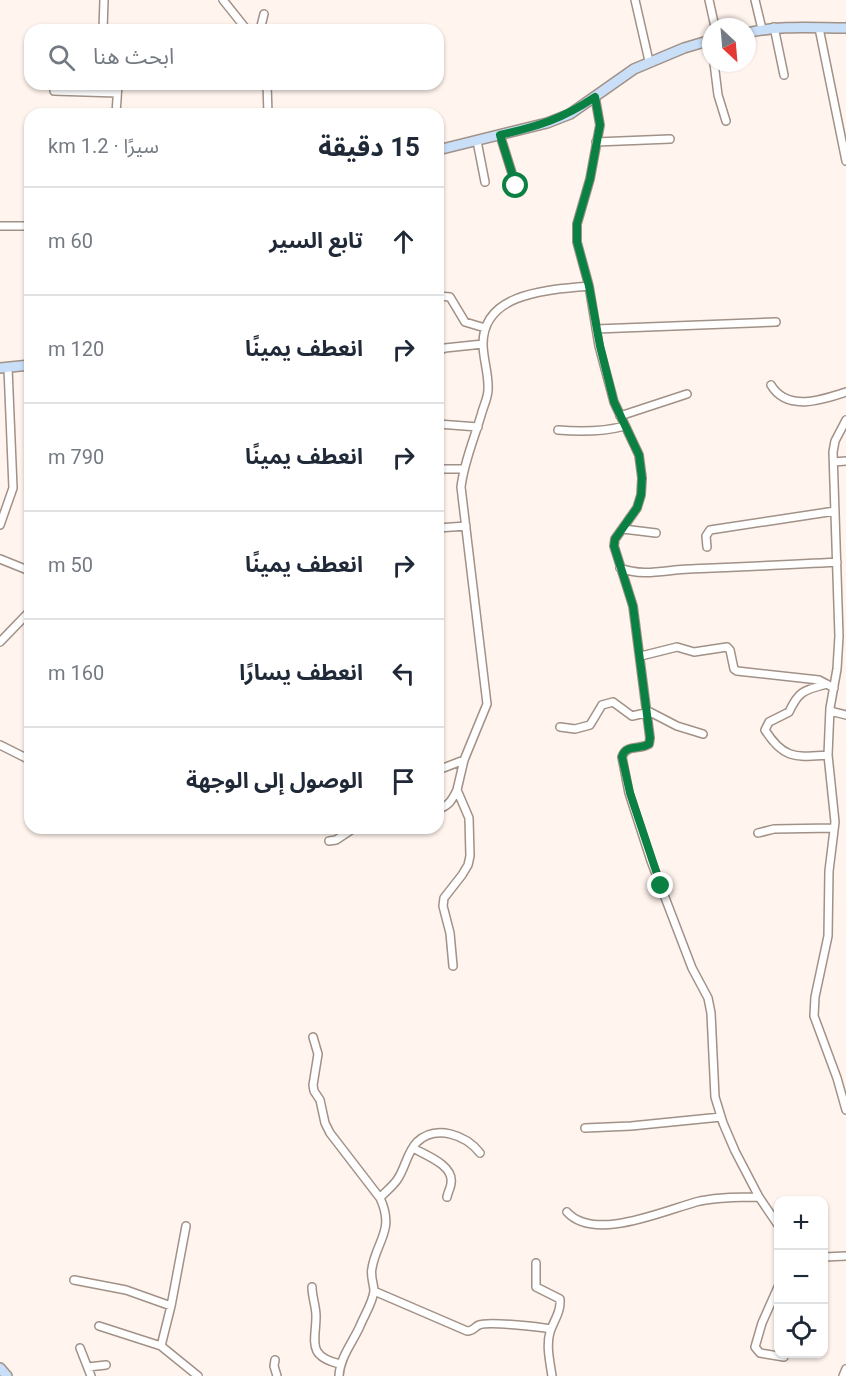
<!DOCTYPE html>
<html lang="ar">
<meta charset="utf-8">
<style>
body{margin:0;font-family:Roboto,"Noto Sans Arabic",sans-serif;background:#f2f2f3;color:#1f2937;direction:rtl}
.controls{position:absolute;right:18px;bottom:18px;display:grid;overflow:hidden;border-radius:12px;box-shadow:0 2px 4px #0004}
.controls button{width:54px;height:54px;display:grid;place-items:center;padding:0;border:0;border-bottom:2px solid #e0e1e3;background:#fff;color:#1f2937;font:30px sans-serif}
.compass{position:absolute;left:702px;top:18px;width:54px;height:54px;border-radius:50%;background:#fff;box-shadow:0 2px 4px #0004;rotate:154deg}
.stop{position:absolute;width:18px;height:18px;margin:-14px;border:4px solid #0b8043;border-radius:50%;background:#fff}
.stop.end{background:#0b8043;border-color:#fff;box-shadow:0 2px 6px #0008}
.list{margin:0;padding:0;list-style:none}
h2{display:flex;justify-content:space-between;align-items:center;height:78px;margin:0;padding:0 24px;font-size:26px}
h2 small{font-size:20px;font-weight:400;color:#747a83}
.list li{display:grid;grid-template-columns:39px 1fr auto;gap:18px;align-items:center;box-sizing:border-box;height:108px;padding:0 24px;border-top:2px solid #e0e1e3}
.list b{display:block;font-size:22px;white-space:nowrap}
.list em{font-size:20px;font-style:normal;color:#747a83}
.icon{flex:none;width:33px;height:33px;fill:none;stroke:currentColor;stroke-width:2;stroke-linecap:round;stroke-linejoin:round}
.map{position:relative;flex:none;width:846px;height:1376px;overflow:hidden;direction:ltr}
.search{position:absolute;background:#fff;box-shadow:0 2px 4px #0004;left:24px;top:24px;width:420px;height:66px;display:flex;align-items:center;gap:15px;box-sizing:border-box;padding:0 21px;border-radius:18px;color:#747a83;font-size:22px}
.panel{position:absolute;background:#fff;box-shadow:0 2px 4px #0004;left:24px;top:108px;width:420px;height:726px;border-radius:18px;direction:rtl}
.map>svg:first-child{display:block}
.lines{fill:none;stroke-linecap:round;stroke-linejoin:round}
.street-casing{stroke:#a19187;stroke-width:10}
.secondary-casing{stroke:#a19187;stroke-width:12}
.street{stroke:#fff;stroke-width:7}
.secondary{stroke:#c9dff7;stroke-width:9}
.route{stroke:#0b8043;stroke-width:8}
</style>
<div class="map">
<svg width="846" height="1376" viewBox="0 0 846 1376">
<rect width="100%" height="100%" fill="#fff4ee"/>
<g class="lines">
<g class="street-casing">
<path id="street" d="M223,0L247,30
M635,0L649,61
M709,0L715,27
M755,0L762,29
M774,27L784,75
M819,28L846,161
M103,30L104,0
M260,30L264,14
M714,63L718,95L726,121
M267,84L268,114
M54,91L117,93
M595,97L600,125L590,179L577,224V242L589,286L599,346L614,402L639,455L642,478L641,495L637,508L615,539L614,546L633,606L650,738L649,744C640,750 626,744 622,757L629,793L651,861L692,968L708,998L711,1013L715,1097L723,1123L735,1151L759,1197L778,1225
M116,114L118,84
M500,135L516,186
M477,141L485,182
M596,142L670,139
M0,226H30
M438,296L450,297L465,322L485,328
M596,329L776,322
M438,354L440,350L445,348L483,344
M771,385C787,412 822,400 846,392
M620,416L687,394
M846,420L835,441L833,452L839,636L837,669L830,708L828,755L835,822L829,871L828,936L815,997L814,1016L837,1078L846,1110
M438,424L478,427
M558,430C581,432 602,432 625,426
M834,462L846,461
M438,469H463
M0,525L13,488L8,368
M438,528L466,526
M623,529L656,533
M707,547L706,536L710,530L835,511
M0,559L30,571
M620,568C643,577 665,570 689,569C738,567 788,565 837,562
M0,642L30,611
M641,656L677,647L694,652L727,647L730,650L734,669L737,671L819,680L834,688
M827,684C805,690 799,690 789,712L769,722L765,730C784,760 796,757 828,755
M830,711L846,715
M560,727L575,729L590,725L602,705L613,702L632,716L650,712L677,726L703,734
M0,745L30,760
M438,770L464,760
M438,809C449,806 452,800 457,790
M758,833L774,829L834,828
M329,841L336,840L354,828
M453,966L450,933L443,906L444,898L462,875L468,865L470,856L469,818L457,790L464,760L487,704L461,487C464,461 475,437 482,412C484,405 488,397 488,390C489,374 483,359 483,344C483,291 552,290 589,286
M313,1037L318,1054L313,1085L314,1091L320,1100L325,1123L330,1133L380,1198C395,1230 377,1240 372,1268C370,1276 374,1284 374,1291C373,1302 364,1316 360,1326C353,1342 340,1357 339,1376
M585,1128L631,1126L721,1117
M413,1148C425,1155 454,1165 451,1183C451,1187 448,1192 447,1197
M380,1198C385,1192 392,1187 397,1180C405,1169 407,1152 417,1142C436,1124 466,1135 480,1153
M567,1212C595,1243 667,1209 700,1201C720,1197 739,1197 759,1197
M186,1226L171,1306L161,1346L198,1376
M824,1257L846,1256
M536,1263V1287L560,1299C561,1312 554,1320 550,1332C546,1346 550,1362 552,1376
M74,1280L126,1290L171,1306
M312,1287C312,1297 316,1306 316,1316C316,1341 306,1356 340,1364
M778,1287L762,1323L755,1347L760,1353L784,1357
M374,1291L467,1331C474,1331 474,1327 479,1325C488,1321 540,1327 551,1329
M99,1326L161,1346
M80,1348L91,1376
M275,1360L274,1366L277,1376
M88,1367L106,1365
M843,1376L846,1369"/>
</g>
<g class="secondary-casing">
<path id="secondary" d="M747,33C780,25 812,28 846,28
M438,150L547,123L570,114L634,69L684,48L711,40
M0,368L30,365
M0,1368L7,1376"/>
</g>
<use href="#street" class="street"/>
<use href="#secondary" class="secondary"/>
</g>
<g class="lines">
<path class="route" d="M516,186L500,135C539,126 562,119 595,97L600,125L590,179L577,224V242L589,286L600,346L614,402L639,455L642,478L641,495L637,508L615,539L614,546L633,606L650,738L649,744C640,750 625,744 622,757L630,793L661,886"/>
</g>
</svg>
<div class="controls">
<button>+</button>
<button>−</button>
<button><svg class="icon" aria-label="locate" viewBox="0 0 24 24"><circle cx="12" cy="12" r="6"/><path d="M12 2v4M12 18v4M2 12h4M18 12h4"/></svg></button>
</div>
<svg class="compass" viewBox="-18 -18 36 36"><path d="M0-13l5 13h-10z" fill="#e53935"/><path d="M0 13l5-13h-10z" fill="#747a83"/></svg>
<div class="stop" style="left:516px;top:186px"></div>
<div class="stop end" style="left:661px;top:886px"></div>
<div class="search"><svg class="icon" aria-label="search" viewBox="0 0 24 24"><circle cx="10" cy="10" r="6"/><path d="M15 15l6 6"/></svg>ابحث هنا</div>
<section class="panel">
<h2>15 دقيقة<small>سيرًا · 1.2 km</small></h2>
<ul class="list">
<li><svg class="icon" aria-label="ahead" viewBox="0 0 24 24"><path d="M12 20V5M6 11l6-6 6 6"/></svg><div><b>تابع السير</b></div><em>60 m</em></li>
<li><svg class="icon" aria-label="right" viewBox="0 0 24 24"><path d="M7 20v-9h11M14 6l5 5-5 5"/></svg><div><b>انعطف يمينًا</b></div><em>120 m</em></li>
<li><svg class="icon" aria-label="right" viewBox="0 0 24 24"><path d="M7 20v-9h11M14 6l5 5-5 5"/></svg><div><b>انعطف يمينًا</b></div><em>790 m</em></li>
<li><svg class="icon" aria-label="right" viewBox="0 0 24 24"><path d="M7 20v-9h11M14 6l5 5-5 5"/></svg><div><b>انعطف يمينًا</b></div><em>50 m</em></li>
<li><svg class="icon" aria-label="left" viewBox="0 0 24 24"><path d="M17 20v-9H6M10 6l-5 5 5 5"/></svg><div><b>انعطف يسارًا</b></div><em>160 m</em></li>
<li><svg class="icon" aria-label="arrive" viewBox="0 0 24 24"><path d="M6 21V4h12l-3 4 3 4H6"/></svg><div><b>الوصول إلى الوجهة</b></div></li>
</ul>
</section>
</div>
